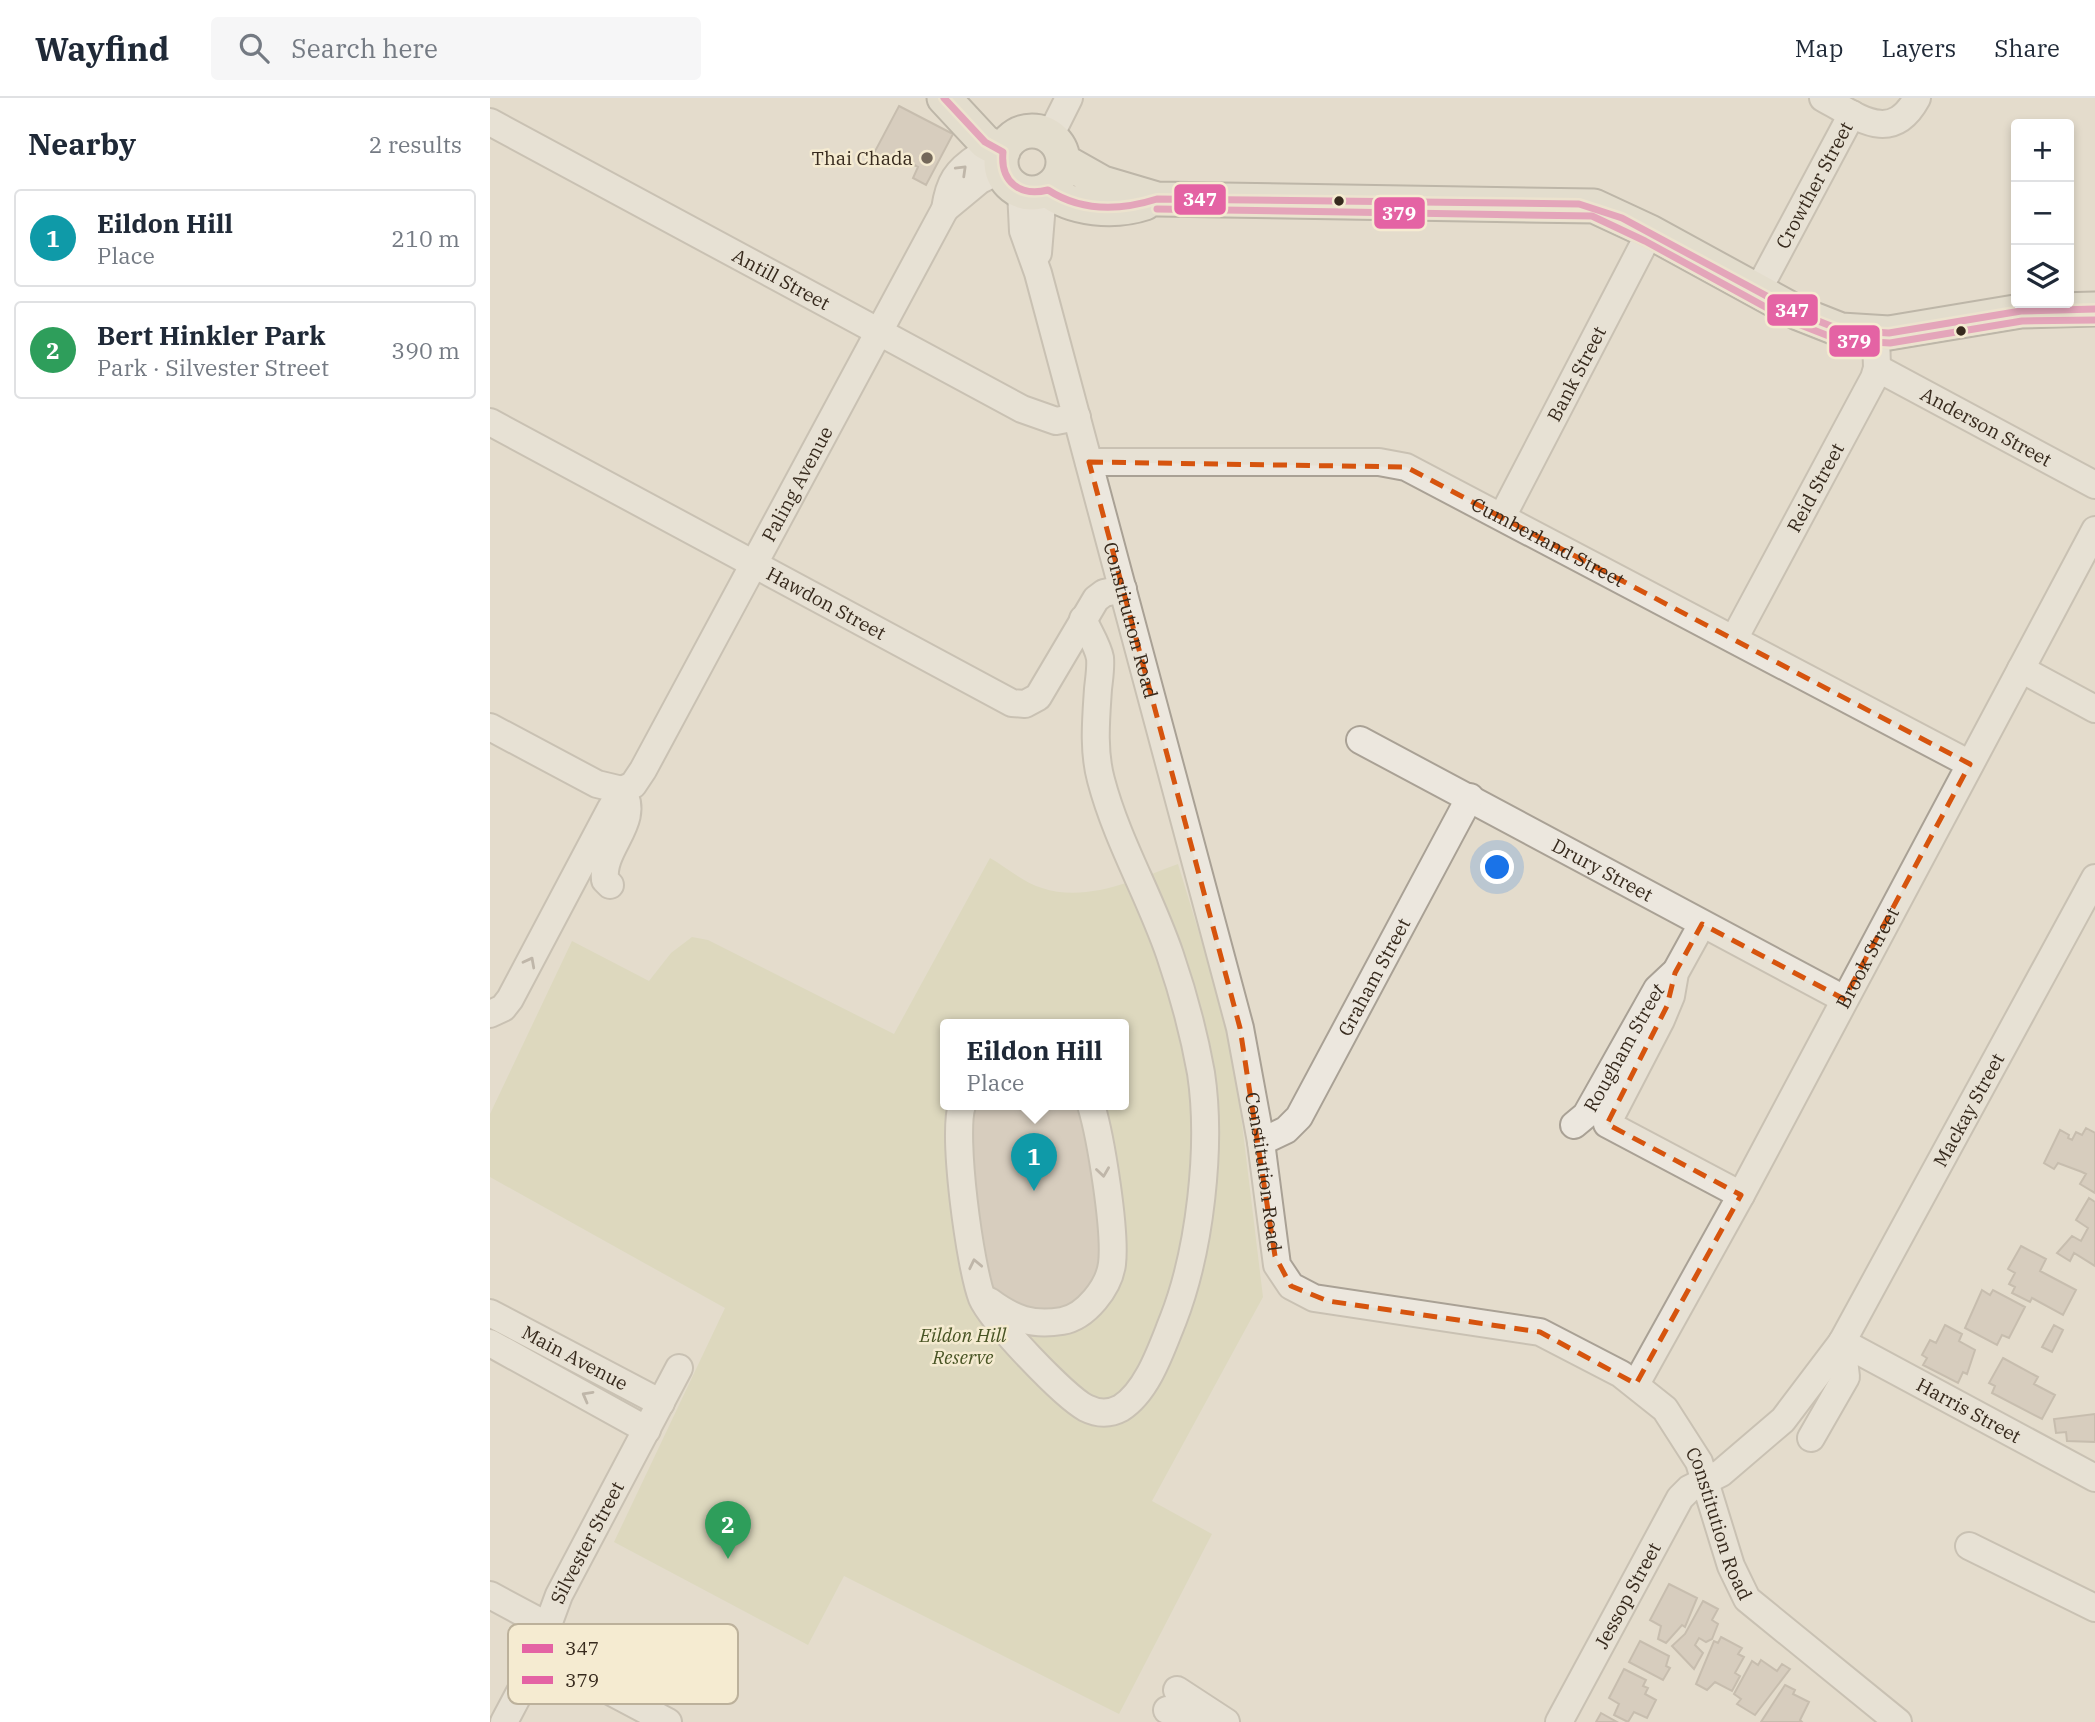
<!DOCTYPE html>
<meta charset="utf-8">
<style>
body{margin:0;font-family:"IBM Plex Serif",serif;background:#f6f6f7;color:#1f2937}
.controls{position:absolute;right:21px;top:21px;display:grid;overflow:hidden;border-radius:7px;box-shadow:0 4px 10px #0003}
.controls button{width:63px;height:63px;display:grid;place-items:center;padding:0;border:0;border-bottom:2px solid #e0e1e3;background:#fff;color:#1f2937;font:35px sans-serif}
.you{position:absolute;left:1008px;top:770px;width:24px;height:24px;margin:-18px;border:5px solid #fff;border-radius:50%;background:#1a73e8;box-shadow:0 0 0 10px #1a73e833}
.badge{display:grid;place-items:center;width:46px;height:46px;border-radius:50%;background:#0b8043;color:#fff;font-size:23px;font-weight:700}
.pin{position:absolute;translate:-50% -58px;filter:drop-shadow(0 2px 4px #0008)}
.pin::after{content:'';position:absolute;top:37px;width:24px;height:21px;background:inherit;clip-path:polygon(0 0,100% 0,50% 100%)}
.popup{position:absolute;left:450px;top:921px;width:189px;height:91px;box-sizing:border-box;display:grid;place-content:center;border-radius:7px;background:#fff;filter:drop-shadow(0 2px 5px #0005);font-size:23px;white-space:nowrap;color:#747a83}
.popup b{font-size:26px;color:#1f2937}
.popup::after{content:'';position:absolute;left:50%;top:100%;margin-left:-14px;border:14px solid transparent;border-top-color:#fff}
.list{margin:0;padding:0;list-style:none}
h2{display:flex;justify-content:space-between;align-items:center;height:91px;margin:0;padding:0 28px;font-size:30px}
h2 small{font-size:23px;font-weight:400;color:#747a83}
.list li{display:grid;grid-template-columns:46px 1fr auto;gap:21px;align-items:center;box-sizing:border-box;height:98px;margin:0 14px 14px;padding:0 14px;border:2px solid #e0e1e3;border-radius:7px}
.list b{display:block;font-size:26px;white-space:nowrap}
.list p{margin:0;font-size:23px;white-space:nowrap;color:#747a83}
.list em{font-size:23px;font-style:normal;color:#747a83}
.icon{flex:none;width:38px;height:38px;fill:none;stroke:currentColor;stroke-width:2;stroke-linecap:round;stroke-linejoin:round}
.map{position:relative;flex:none;width:1605px;height:1624px;overflow:hidden}
header{display:flex;align-items:center;gap:42px;box-sizing:border-box;height:98px;padding:0 35px;background:#fff;border-bottom:2px solid #e0e1e3}
header strong{font-size:33px}
nav{display:flex;gap:38px;margin-inline-start:auto;font-size:24px}
.search{width:490px;height:63px;background:#f6f6f7;display:flex;align-items:center;gap:18px;box-sizing:border-box;padding:0 24px;border-radius:7px;color:#747a83;font-size:26px}
main{display:flex}
aside{flex:1;background:#fff}
.map>svg:first-child{display:block}
.green{fill:#d4d3ae;fill-rule:evenodd}
.building{fill:#c7baad;stroke:#a4988b;stroke-width:2}
.lines{fill:none;stroke-linecap:round;stroke-linejoin:round}
.minor-casing{stroke:#a9a195;stroke-width:30}
.major-casing{stroke:#8e877c;stroke-width:37}
.minor{stroke:#ece7de;stroke-width:26}
.major{stroke:#e3ddcf;stroke-width:33}
.bus-1-casing{stroke:#f5ebd1;stroke-width:12}
.bus-2-casing{stroke:#f5ebd1;stroke-width:12}
.bus-1{stroke:#e463a4;stroke-width:7}
.bus-2{stroke:#e463a4;stroke-width:7}
.oneway{stroke:#92887e}
.marked{fill:none;stroke:#d6540e;stroke-width:5;stroke-dasharray:14 9;stroke-linejoin:round}
.poi-dot{fill:#74685a;stroke:#f5ebd1;stroke-width:2.5}
.bus-dot{fill:#372a1d;stroke:#f5ebd1;stroke-width:2.5}
.labels{text-anchor:middle;dominant-baseline:central;stroke-width:5;stroke-linejoin:round;paint-order:stroke}
.poi-label{font-size:19px;fill:#372a1d;stroke:#f5ebd1;text-anchor:end}
.street-label{font-size:19px;fill:#372a1d;stroke:#f5ebd1}
.park-label{font-size:19px;font-style:italic;fill:#485424;stroke:#f5ebd1}
.key{fill:#f5ebd1;stroke:#bcb19b;stroke-width:2}
.key-label{font-size:19px;fill:#372a1d}
.line-badge{stroke:#f5ebd1;stroke-width:2.5}
.badge-label{font-size:19px;text-anchor:middle;font-weight:bold;fill:#fff}
</style>
<header>
<strong>Wayfind</strong>
<div class="search"><svg class="icon" aria-label="search" viewBox="0 0 24 24"><circle cx="10" cy="10" r="6"/><path d="M15 15l6 6"/></svg>Search here</div>
<nav><a>Map</a><a>Layers</a><a>Share</a></nav>
</header>
<main>
<aside>
<h2>Nearby<small>2 results</small></h2>
<ul class="list">
<li><span class="badge" style="background:#0f9aa8">1</span><div><b>Eildon Hill</b><p>Place</p></div><em>210 m</em></li>
<li><span class="badge" style="background:#2e9e5b">2</span><div><b>Bert Hinkler Park</b><p>Park · Silvester Street</p></div><em>390 m</em></li>
</ul>
</aside>
<div class="map">
<svg width="1605" height="1624" viewBox="0 0 1605 1624">
<rect width="100%" height="100%" fill="#e4dccc"/>
<path class="green" d="M500,760C516,769 534,785 552,790C597,805 647,781 688,766L742,943L773,1199L662,1403L722,1436L629,1616L354,1478L318,1547L124,1444L235,1210L0,1079V1016L82,843L159,883L181,855L202,839L218,842L404,936ZM455,927H633V1007H455Z"/>
<path class="building" d="M409,8L463,36L436,87L423,80L428,69L404,56L399,66L383,57Z
M480,1007H594L615,1153L604,1190L566,1217L512,1203L496,1182L474,1043Z
M1596,1030L1605,1035V1095L1590,1086L1596,1076L1592,1074L1568,1065L1564,1071L1554,1065L1570,1032L1579,1037L1578,1040L1582,1042L1586,1034L1592,1037Z
M1599,1100L1605,1104V1168L1584,1155L1580,1163L1567,1155L1582,1138L1591,1143L1598,1130L1586,1122Z
M1531,1148L1556,1161L1550,1173L1586,1192L1573,1217L1542,1200L1540,1204L1522,1195L1525,1189L1519,1186L1525,1175L1518,1171Z
M1492,1192L1500,1197L1503,1192L1535,1209L1519,1240L1512,1237L1507,1247L1475,1230Z
M1455,1227L1472,1236L1469,1243L1485,1252L1477,1276L1473,1274L1468,1285L1433,1267L1437,1260L1432,1257L1440,1242L1446,1245Z
M1564,1227L1573,1232L1562,1254L1552,1249Z
M1513,1260L1548,1279L1544,1286L1565,1297L1552,1321L1502,1295L1505,1288L1499,1285Z
M1605,1316V1344L1577,1343L1576,1334L1566,1335L1564,1321Z
M1179,1486L1207,1500L1195,1529L1192,1527L1176,1545L1168,1541L1171,1528L1160,1522Z
M1213,1503L1228,1511L1222,1522L1228,1526L1222,1541L1216,1544L1209,1540L1205,1547L1213,1555L1204,1571L1182,1548L1195,1536Z
M1231,1539L1252,1550L1248,1556L1254,1559L1245,1575L1250,1578L1242,1593L1225,1584L1217,1592L1206,1586L1224,1543L1228,1545Z
M1150,1543L1179,1558L1176,1568L1180,1570L1173,1582L1139,1564Z
M1271,1562L1287,1573L1292,1566L1300,1571L1265,1617L1247,1606L1251,1601L1244,1596L1262,1563L1268,1567Z
M1134,1571L1156,1582L1153,1588L1158,1590L1155,1596L1166,1602L1157,1620L1144,1614L1138,1624L1124,1617L1129,1606L1119,1600Z
M1295,1587L1305,1592L1303,1596L1319,1604L1310,1622L1312,1624H1271Z
M1111,1615L1127,1624H1106Z"/>
<g class="lines">
<g class="minor-casing">
<g id="minor">
<path d="M1333,0C1367,18 1401,48 1427,0"/>
<path id="s1" d="M0,24L532,311L566,323L587,319"/>
<path d="M560,38L579,0"/>
<path id="s2" d="M531,93L533,133L548,175L750,930L771,1044L787,1167L801,1188L824,1200L1050,1234L1131,1276L1175,1311L1209,1364L1241,1468L1257,1501L1408,1624"/>
<path d="M455,111L490,82L512,71"/>
<path d="M548,155L553,94"/>
<path id="s3" d="M1268,192L1362,16"/>
<path id="s4" d="M1387,270L1605,387"/>
<path id="s5" d="M0,324L522,605L535,606L548,599L606,501L614,495L633,491"/>
<path id="s6" d="M599,364H889L916,369L1480,666"/>
<path id="s7" d="M1013,417L1160,134"/>
<path id="s8" d="M1244,541L1384,280L1387,270L1386,236"/>
<path d="M1531,571L1605,611"/>
<path d="M0,629L107,686L132,692"/>
<path id="s9" d="M870,642L1354,901"/>
<path d="M120,787L115,782C111,749 152,724 132,692"/>
<path d="M1212,826L1185,875L1181,898L1171,922L1117,1026L1251,1097"/>
<path id="s10" d="M0,916L13,910L20,901L120,712L132,692L143,687L153,672L455,111C459,84 466,73 489,58L511,61"/>
<path d="M472,1007C462,1037 480,1169 492,1200C502,1223 574,1298 596,1310C608,1316 620,1316 631,1310C658,1293 672,1249 683,1222C710,1153 722,1048 711,975C704,936 693,895 680,857C660,798 627,743 611,682C603,653 606,621 608,591C609,581 611,570 610,560C608,548 598,533 593,521"/>
<path id="s11" d="M1084,1027L1096,1017L1167,891L1183,876"/>
<path id="s12" d="M771,1044L796,1032L809,1019L980,699"/>
<path d="M499,1203C523,1221 542,1228 572,1223C596,1219 619,1189 622,1166C626,1133 611,1040 601,1007"/>
<path id="s13" d="M0,1215L171,1305"/>
<path id="s14" d="M1352,1244L1605,1380"/>
<path d="M0,1245L157,1332"/>
<path id="s15" d="M1146,1286L1251,1097L1605,432"/>
<path d="M1321,1340L1356,1279L1352,1244"/>
<path d="M1479,1448L1605,1510"/>
<path d="M0,1497L56,1527"/>
<path d="M48,1555L178,1624"/>
<path d="M687,1592L736,1624"/>
<path d="M677,1612L709,1624"/>
<path id="s16" d="M14,1624L41,1573L69,1497L189,1270"/>
<path id="s17" d="M1069,1624L1190,1400L1199,1391L1231,1375L1293,1322L1352,1244L1605,780"/>
</g>
</g>
<g class="major-casing">
<path id="major" d="M454,0L495,44L513,54
M511 64a31 31 0 1 1 62 0a31 31 0 1 1-62 0Z
M574,63L613,85L667,101L1104,108L1160,134L1308,215L1351,232L1399,235L1531,213L1605,211
M558,92C582,112 625,115 655,105"/>
</g>
<use href="#minor" class="minor"/>
<use href="#major" class="major"/>
<g class="bus-1-casing">
<path id="bus-1" d="M454,0L495,44L513,54C510,84 530,99 558,92C592,114 629,113 667,101L1089,106L1132,120L1308,215L1351,232L1399,235L1531,213L1605,211"/>
</g>
<g class="bus-2-casing">
<path id="bus-2" d="M667,111L1102,118L1155,143L1303,224L1349,242L1400,245L1532,223L1605,222"/>
</g>
<use href="#bus-1" class="bus-1"/>
<use href="#bus-2" class="bus-2"/>
</g>
<defs><path id="oneway-chevron" d="M-2-3.5L2.5 0L-2 3.5" fill="none" stroke-width="1.6" stroke-linecap="round" stroke-linejoin="round" transform="scale(1.75)"/></defs>
<g class="oneway">
<use href="#oneway-chevron" transform="translate(472 72) rotate(-44)"/>
<use href="#oneway-chevron" transform="translate(40 864) rotate(-62)"/>
<use href="#oneway-chevron" transform="translate(613 1074) rotate(82)"/>
<use href="#oneway-chevron" transform="translate(485 1166) rotate(-102)"/>
<use href="#oneway-chevron" transform="translate(97 1298) rotate(-151)"/>
</g>
<path d="M0 0H1605V1624H0ZM599,364L916,369L1480,666L1354,901L1212,826L1185,875L1177,908L1117,1026L1251,1097L1146,1286L1050,1234L838,1203L801,1188L785,1158L750,930Z" fill="#e4dccc" fill-opacity=".55" fill-rule="evenodd"/>
<path class="marked" d="M599,364L916,369L1480,666L1354,901L1212,826L1185,875L1177,908L1117,1026L1251,1097L1146,1286L1050,1234L838,1203L801,1188L785,1158L750,930Z"/>
<circle class="poi-dot" cx="437" cy="60" r="7"/>
<g class="bus-dot">
<circle cx="849" cy="103" r="6"/>
<circle cx="1471" cy="233" r="6"/>
</g>
<g class="labels">
<g class="poi-label">
<text x="423" y="60">Thai Chada</text>
</g>
<g class="street-label">
<text stroke="none"><textPath href="#s3" startOffset="119">Crowther Street</textPath></text>
<text stroke="none"><textPath href="#s1" startOffset="331">Antill Street</textPath></text>
<text stroke="none"><textPath href="#s7" startOffset="159">Bank Street</textPath></text>
<text stroke="none"><textPath href="#s4" startOffset="124">Anderson Street</textPath></text>
<text stroke="none"><textPath href="#s10" startOffset="618">Paling Avenue</textPath></text>
<text stroke="none"><textPath href="#s8" startOffset="172">Reid Street</textPath></text>
<text stroke="none"><textPath href="#s6" startOffset="478">Cumberland Street</textPath></text>
<text stroke="none"><textPath href="#s5" startOffset="382">Hawdon Street</textPath></text>
<text stroke="none"><textPath href="#s2" startOffset="444">Constitution Road</textPath></text>
<text stroke="none"><textPath href="#s9" startOffset="275">Drury Street</textPath></text>
<text stroke="none"><textPath href="#s15" startOffset="485">Brook Street</textPath></text>
<text stroke="none"><textPath href="#s12" startOffset="205">Graham Street</textPath></text>
<text stroke="none"><textPath href="#s11" startOffset="93">Rougham Street</textPath></text>
<text stroke="none"><textPath href="#s17" startOffset="747">Mackay Street</textPath></text>
<text stroke="none"><textPath href="#s2" startOffset="1012">Constitution Road</textPath></text>
<text stroke="none"><textPath href="#s13" startOffset="96">Main Avenue</textPath></text>
<text stroke="none"><textPath href="#s14" startOffset="144">Harris Street</textPath></text>
<text stroke="none"><textPath href="#s2" startOffset="1661">Constitution Road</textPath></text>
<text stroke="none"><textPath href="#s16" startOffset="198">Silvester Street</textPath></text>
<text stroke="none"><textPath href="#s17" startOffset="144">Jessop Street</textPath></text>
</g>
<g class="park-label">
<text x="473" y="1237">Eildon Hill<tspan x="473" dy="22">Reserve</tspan></text>
</g>
</g>
<rect x="18" y="1526" width="230" height="80" rx="10" class="key"/>
<rect x="32" y="1546" width="31" height="9" fill="#e463a4"/>
<rect x="32" y="1578" width="31" height="8" fill="#e463a4"/>
<g class="key-label">
<text x="75" y="1557">347</text>
<text x="75" y="1589">379</text>
</g>
<g class="line-badge">
<rect x="683" y="85" width="54" height="33" rx="7" fill="#e463a4"/>
<rect x="883" y="98" width="53" height="34" rx="7" fill="#e463a4"/>
<rect x="1276" y="195" width="53" height="34" rx="7" fill="#e463a4"/>
<rect x="1338" y="226" width="53" height="34" rx="7" fill="#e463a4"/>
</g>
<g class="badge-label">
<text x="710" y="108">347</text>
<text x="909" y="122">379</text>
<text x="1302" y="219">347</text>
<text x="1364" y="250">379</text>
</g>
</svg>
<div class="controls">
<button>+</button>
<button>−</button>
<button><svg class="icon" aria-label="layers" viewBox="0 0 24 24"><path d="M12 4l9 5-9 5-9-5zM3 14l9 5 9-5"/></svg></button>
</div>
<div class="you"></div>
<div class="pin badge" style="left:544px;top:1093px;background:#0f9aa8">1</div>
<div class="popup"><b>Eildon Hill</b>Place</div>
<div class="pin badge" style="left:238px;top:1461px;background:#2e9e5b">2</div>
</div>
</main>
